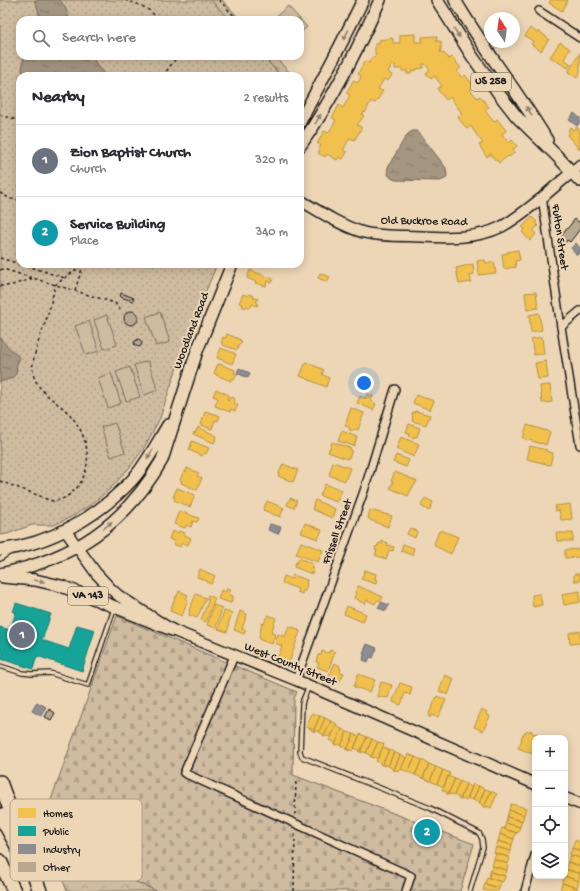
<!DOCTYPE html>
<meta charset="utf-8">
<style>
body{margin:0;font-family:"Gochi Hand",sans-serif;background:#f7f7f7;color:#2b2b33}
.controls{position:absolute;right:12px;bottom:12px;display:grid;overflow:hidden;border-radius:8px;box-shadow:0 2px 10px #0003}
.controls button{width:36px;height:36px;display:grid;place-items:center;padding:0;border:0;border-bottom:1px solid #e1e1e2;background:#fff;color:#2b2b33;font:20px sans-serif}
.compass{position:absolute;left:484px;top:12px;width:36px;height:36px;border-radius:50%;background:#fff;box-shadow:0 2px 10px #0003;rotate:347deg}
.you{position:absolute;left:364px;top:383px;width:14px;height:14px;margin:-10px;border:3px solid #fff;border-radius:50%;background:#1a73e8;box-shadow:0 0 0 6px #1a73e833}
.badge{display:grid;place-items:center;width:26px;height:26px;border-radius:50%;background:#1a73e8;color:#fff;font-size:13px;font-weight:700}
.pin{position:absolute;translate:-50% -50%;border:2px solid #fff;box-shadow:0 1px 4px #0006}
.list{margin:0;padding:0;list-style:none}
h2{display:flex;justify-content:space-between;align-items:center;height:52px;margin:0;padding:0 16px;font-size:17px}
h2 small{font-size:13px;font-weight:400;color:#7c7c81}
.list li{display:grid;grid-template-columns:26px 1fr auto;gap:12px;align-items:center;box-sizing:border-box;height:72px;padding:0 16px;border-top:1px solid #e1e1e2}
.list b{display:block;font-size:15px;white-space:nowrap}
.list p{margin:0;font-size:13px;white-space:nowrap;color:#7c7c81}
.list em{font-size:13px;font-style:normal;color:#7c7c81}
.icon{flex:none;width:22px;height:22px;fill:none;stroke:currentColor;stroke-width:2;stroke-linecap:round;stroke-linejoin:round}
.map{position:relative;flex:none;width:580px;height:891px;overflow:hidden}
.search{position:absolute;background:#fff;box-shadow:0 2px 10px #0003;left:16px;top:16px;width:288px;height:44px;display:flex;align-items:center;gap:10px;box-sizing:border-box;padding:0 14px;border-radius:12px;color:#7c7c81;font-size:15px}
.panel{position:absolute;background:#fff;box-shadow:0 2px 10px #0003;left:16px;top:72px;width:288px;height:196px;border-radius:12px}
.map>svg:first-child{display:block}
.grass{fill:url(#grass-dots);stroke:#766c5e}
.forest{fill:url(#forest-crowns);stroke:#766c5e}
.cemetery{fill:url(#cemetery-stones);stroke:#766c5e}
.green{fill:#cfbba0;stroke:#766c5e}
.water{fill:url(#water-ripples);stroke:#6e6559}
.homes{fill:#f2c14e;stroke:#b2903f}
.public{fill:#17a398;stroke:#187a73}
.industry{fill:#8d8d92;stroke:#6b6b6f}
.building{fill:#b9a890;stroke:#1c1c1c}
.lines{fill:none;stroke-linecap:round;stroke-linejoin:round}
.lane-casing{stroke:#1c1c1c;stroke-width:6}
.street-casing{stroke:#1c1c1c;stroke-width:10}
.secondary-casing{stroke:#1c1c1c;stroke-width:13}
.primary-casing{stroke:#1c1c1c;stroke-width:14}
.highway-casing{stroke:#1c1c1c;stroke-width:16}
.path{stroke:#1c1c1c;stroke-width:1.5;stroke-dasharray:3 3;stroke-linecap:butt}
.lane{stroke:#edd6b6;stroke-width:3.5}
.street{stroke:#edd6b6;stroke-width:7}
.secondary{stroke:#edd6b6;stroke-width:10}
.primary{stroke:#edd6b6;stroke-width:11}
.highway{stroke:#edd6b6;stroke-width:13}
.oneway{fill:#8f8271}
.labels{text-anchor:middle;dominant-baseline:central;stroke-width:4;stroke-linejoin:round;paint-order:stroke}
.shield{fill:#edd6b6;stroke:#5b544a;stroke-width:1}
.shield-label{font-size:11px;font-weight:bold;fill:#1c1c1c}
.street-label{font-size:12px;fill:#1c1c1c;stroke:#edd6b6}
.key{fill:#edd6b6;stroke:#ae9e88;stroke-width:1}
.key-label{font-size:11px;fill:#1c1c1c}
</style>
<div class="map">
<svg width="580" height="891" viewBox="0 0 580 891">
<defs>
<pattern id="grass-dots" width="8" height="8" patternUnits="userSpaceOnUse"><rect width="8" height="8" fill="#cfbba0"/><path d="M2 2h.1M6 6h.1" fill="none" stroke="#b1a089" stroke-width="1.8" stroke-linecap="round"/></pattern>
<pattern id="forest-crowns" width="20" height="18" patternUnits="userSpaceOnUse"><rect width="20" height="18" fill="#cfbba0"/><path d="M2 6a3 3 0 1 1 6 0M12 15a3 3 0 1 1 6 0" fill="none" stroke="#b1a089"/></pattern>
<pattern id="cemetery-stones" width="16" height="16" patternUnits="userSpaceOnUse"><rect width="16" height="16" fill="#cfbba0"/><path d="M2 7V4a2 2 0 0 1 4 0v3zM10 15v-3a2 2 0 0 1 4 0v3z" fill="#b1a089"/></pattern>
<pattern id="water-ripples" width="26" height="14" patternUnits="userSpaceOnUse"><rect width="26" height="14" fill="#a59682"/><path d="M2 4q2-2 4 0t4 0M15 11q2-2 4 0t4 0" fill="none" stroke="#867a6a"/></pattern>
</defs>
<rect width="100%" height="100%" fill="#edd6b6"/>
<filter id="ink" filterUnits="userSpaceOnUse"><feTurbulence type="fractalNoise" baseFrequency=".025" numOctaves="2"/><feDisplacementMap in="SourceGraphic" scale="8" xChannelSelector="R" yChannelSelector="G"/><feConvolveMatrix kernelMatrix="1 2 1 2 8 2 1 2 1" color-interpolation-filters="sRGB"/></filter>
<g filter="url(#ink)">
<path class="grass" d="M0,0H211L230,20H20V56H263L281,76H20V264H217L187,337L160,418L144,448L130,467L112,487L97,500L75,515L54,525H32L7,534L0,535Z"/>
<path class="forest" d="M56,847L157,891H67C62,877 54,862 56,847Z"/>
<path class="cemetery" d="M211,0H222L241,20H230Z
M263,56H274L293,76H281Z
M117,616L297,692L294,698L293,775L474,844L460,891H157L37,839Z"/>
<path class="green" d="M288,6L307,27L300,33V20H272Z
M160,312L170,342L156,346L146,317Z
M107,315L117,345L104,349L94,320Z
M89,321L99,351L86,355L75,326Z
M148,361L158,390L144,395L134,365Z
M130,367L140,397L126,401L116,372Z
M111,373L121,403L108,408L98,378Z
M115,423L125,452L111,457L101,427Z"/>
<path class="water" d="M35,0H60C65,6 68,13 69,20H41Z
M24,56H92L98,67L106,76H24L22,69Z
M413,131H416L420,134L446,168L447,176L445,179L440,181L395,180C389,177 386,174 388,167L406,136L409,133Z
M0,338L4,343L20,358L17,364L16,374L12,378L0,382Z"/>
<path class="homes" d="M551,0H568L562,11L549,3Z
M530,28L538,33L539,31L549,39L541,51L531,44L533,41L525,36Z
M415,34V42H422V37L435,36L437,37L436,41H441V51H440L442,54L444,53L449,59L452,57L453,58L460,67L461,68L457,71L462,78L465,75L473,85L474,87L470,89L477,98L480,96L488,106L489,107L485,110L486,112L494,122L497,119L505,129L506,131L502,134L509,143L512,140L517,146L513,149L515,152L509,157L508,156L499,163L497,160H495L491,154L487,157L486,156L479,145L483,143L478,137L472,128L471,126L467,129L459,119L458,117L462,114L461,112L450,97L446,100L438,90V88L442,86L436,78L435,76L431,79L426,73L430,70L425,64H423V68L416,69L417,70L412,71L411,74H407V71H402V69H395V65H392L388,72L392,75L388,81L384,79L383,81L378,89L383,91L376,102L375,103L371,101L365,113L364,112L362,115L364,116L357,125L361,127V129L355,139L354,140L350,138L343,150L347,152L343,159L339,157L337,160L327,154L325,157L318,153L320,150L319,149L321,145L317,143L318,142L324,131L328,133L330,131L336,120L332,118L338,107L339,105L343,108L350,95L346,93L353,81L354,80L357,83L359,81L361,76L358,74L364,62L365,61L369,63L372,57L374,58L376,54H375V44H379V40L392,38L393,39V43H400V35Z
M560,42L570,49L564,59L571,64L568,68L550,57Z
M580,53V73L577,78L568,72Z
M571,127L573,130L577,127L580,131V150L567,135L570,132L568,130Z
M532,217L537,222L535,223L538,226L533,231L536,234L530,241L522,232L525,229L522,227Z
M518,250L520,260L515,261L516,267L504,269L502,254L508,253L507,252Z
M485,260L486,263L494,262L496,273L479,275L477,261Z
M473,264L474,274L470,275L471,282L459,284L456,268Z
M250,270L273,279L271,283L267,281L266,286L255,283L256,282L247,278Z
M320,273L330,277L327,282L318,278Z
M536,292L538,308L527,310L525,293Z
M243,294L248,296L249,294L254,296L253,297L258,299L256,302L258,303L257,306L252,304L250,308L246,306L245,308L242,306L243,304L239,303Z
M539,313L542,330L531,332L529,315Z
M227,334L241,340L240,341L242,342L241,344H239L237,350L223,345V344L221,343L223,337L226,338Z
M542,337L544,354L534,355L531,339Z
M221,348L236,354L232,364L217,358Z
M546,361L548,378L538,379L535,363Z
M306,362L324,370L322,374L329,378L326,387L300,376Z
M218,364L220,365V364L235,370L234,373L237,374L234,379L232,378L231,381L216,375V374L214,373Z
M550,385L552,402L542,403L540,386Z
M216,389L229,395L227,398L228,401L230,398L232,397L234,398L235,400L234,403L238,405L235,411L231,409L230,412L215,406L218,398L213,396Z
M367,394L373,396L371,401L376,404L373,410L357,403L360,396L365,398Z
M416,395L434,401L430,410L413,403Z
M351,408L364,413L358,430L354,429L353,431L349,430L350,427L345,426Z
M205,411L220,416L218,421L215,420L212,429L201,425Z
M415,411L430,415L426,425L412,421L413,415H412L413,412L415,413Z
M409,424L420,428L417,437L414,436V438L409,436L410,433L406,432Z
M527,425L550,432L546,445L541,443V444L523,438Z
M198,427L217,436L214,443L193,434L194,432L195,433Z
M342,431L357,437L354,446L338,441Z
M401,437L419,444L414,457L396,449Z
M192,441L209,448L206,454L204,453L202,456L189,450Z
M332,442L350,448V449L352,450L349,458H347V459L328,452Z
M530,446L547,450L546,451L553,453L550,465L527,459Z
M396,455L409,460L406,467L393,462Z
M333,462L350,468L345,481L329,475Z
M283,464L298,470L293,482L278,476Z
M187,468L199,473L197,476L202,478L197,490L181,483L182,481L180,480L184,471L186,472Z
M395,472L417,481L414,486H413L408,496L390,488L393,482L391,481Z
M325,484L342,490L337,502L320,496Z
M177,488L195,495L190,507L174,500L175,497H173Z
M290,498L297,501L294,508L287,505Z
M425,498L433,502L429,511L421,506Z
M315,500L335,509L332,518L312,509Z
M267,501L284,508L280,517L263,510Z
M570,504L572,519L561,520L559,510L556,511L555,506Z
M370,510L392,516L388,527L370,520V519L368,518Z
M179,511L199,518L197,522L193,521L191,527L186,525L185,528L174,524Z
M305,523L322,530L318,539L301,533Z
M410,528L417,531L415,538L407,534Z
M441,530L458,537L451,554L435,546V545L434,544L439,531H441Z
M172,531L178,533L179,531L185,533L184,535L191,538L188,545L182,543L180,547L173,544L174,541L169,539Z
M556,533H573V541H557Z
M382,541L388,543L387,545L394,547L393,551L389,550L386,559L375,555L377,550H375L376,546L377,547L379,543L382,544Z
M301,542L323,550L318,562L296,554Z
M403,544L414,548L412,555L401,551Z
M580,549V557L565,558V550Z
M299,558L313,564L311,568L314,569L312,574L294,567L296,562L297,563Z
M200,569L215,576L211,584L206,582L207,581L197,577Z
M365,570L376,574L375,579L377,580L376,584L361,579Z
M574,574H580V581H574Z
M293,575L307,580L306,583L307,584L305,591H303L302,594L297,592L298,589L282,583L284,576L292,579Z
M358,586L383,597L381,601L377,600L375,604L367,600L365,604L359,601V600L354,598L356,594L355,593Z
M227,588L231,589L229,595L233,596L231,603L218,599L221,590L226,592Z
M179,591L188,595L186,599L188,600L182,616L170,611L176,596H177Z
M580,591V602L564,605L562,594Z
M196,594L206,598L197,618L189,615L190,611L189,610Z
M540,594L542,605L533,607L532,595Z
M208,595L215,598L206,622L201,620L209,599H207Z
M214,605L222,608L220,612H221L216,628L207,625Z
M347,606L366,614L363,622L344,614Z
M224,611L232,613L228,625H229L227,632L218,629Z
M240,611L247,614L242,629L246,630L244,634L234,630Z
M268,615L276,618L271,633L275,634L272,644L260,640V637H259L262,623L264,624L266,618H267Z
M289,626L298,629V630L300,631L288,666L276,662L282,646L275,643L278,634L285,637Z
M580,631V643L570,644L569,633Z
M330,650L335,652L328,671L317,667L319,663L316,662L318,655H321L322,651L329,653Z
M335,663L340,666L339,668L341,669L340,672L344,673L340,681L329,676Z
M358,674L375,680L370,692L354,687Z
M445,675L454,679L448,695L439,691Z
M381,682L392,685L388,698L384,697V698L377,696Z
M400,683L412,687L410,695L405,693L401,705L393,702L394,700H393Z
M437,696L446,700L438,717L431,715V717H429L428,716Z
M482,709L487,712L486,714L490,716L483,731L474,727Z
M312,713L320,716L313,731L311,730L312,729L306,727Z
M320,716L325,718L319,732L315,730V732L313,731Z
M325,718L331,721L324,736H323V734L319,732Z
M331,721L337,724L331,737L327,736L326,737L324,736Z
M336,726L342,729L335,745L333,744L334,742L329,740Z
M342,729L347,732L341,746L338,744L337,745H335Z
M527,730L529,732L530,730L532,731L531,732L535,734L536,733L538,734L537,735L540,736L539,738H535V749L533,754L518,748L522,740H521L522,736Z
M347,732L354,734L347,750L345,749L346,747L341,746Z
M354,734L359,737L353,751L349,749V751L347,750Z
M360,734L367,737L360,752L358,751L359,750L354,748Z
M367,737L372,739L366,753L362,751V753L360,752Z
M372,739L378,742L371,757L370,756V755L366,753Z
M378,742L384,744L378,758L374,757L373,758L371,757Z
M383,747L389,750L382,765L380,764L381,763L376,761Z
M389,750L394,752L388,766L385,764L384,766L382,765Z
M394,752L400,755L394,770H392V768L388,766Z
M408,754L415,757L408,772L401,769Z
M400,755L406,758L400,771L396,770L395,771L394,770Z
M415,757L422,760L415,775L408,772Z
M422,760L429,764L423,778L415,775Z
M429,764L436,767L430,781L423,778Z
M436,767L443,770L437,784L430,781Z
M443,770L450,773L444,787L437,784Z
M448,776L455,779L448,794H446L447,792L442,790Z
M455,779L460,781L454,795L450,794V795L448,794Z
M460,781L466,784L460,800L458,799V797L454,795Z
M466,784L472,787L466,801L462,799L461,800H460Z
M473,784L479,786L473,800L467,798Z
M479,786L485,789L479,803L473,800Z
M485,789L491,791L484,807L482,806L483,805L479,803Z
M491,791L497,794L491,808L487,806L486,808L484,807Z
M511,804L526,808L524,815L509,810Z
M509,810L524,815L522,821L507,817Z
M507,817L522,821L520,827L506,823Z
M418,823L434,829L432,835L428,833L426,839L418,836L420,830L416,829Z
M506,823L520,827L518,833L504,829Z
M502,828L516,833L514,839L500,834Z
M500,834L514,839L512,845L498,841Z
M575,840L580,842V851L572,848Z
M498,841L512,845L511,851L496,847Z
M496,847L511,851L509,857L494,853Z
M572,848L580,851V858L570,855Z
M496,853L510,858L508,864L494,859Z
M570,855L580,858V866L568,862Z
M494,859L508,864L507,870L492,866Z
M568,862L580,866V874L566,869Z
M492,866L507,870L505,876L490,872Z
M566,869L580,874L579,881L564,876H565Z
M490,872L505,876L503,882L489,878Z
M564,876L579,881L577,888L562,883Z
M487,877L501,882L499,888L485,884Z
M562,883L577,888L576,891H560Z
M485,884L499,888L498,891H487L483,890Z"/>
<path class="public" d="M16,603L51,614L42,640L69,649L77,625L95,630L82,671L37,656L33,669L1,659L3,652L0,651V627L10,630L16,612H13Z"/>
<path class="industry" d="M574,113L580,118V122L577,126L569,120Z
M576,243L580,248V252L577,255L571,248Z
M239,368L250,373L248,378L237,373Z
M270,524L281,527L278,534L268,530Z
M381,602L389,605L386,611L378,608Z
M367,644L377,648L373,658L370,657L368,662L363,660L364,655V653H363Z
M37,702L46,707L41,716L32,711Z"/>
<path class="building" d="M575,219L580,223V229L570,242L567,240L564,245L560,242L563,238L561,236Z
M121,293L134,298L133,301L120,297Z
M124 318a7 7 0 1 1 14 0a7 7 0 1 1-14 0Z
M139,339L142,342L141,346L138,347L134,344L135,341Z
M49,709L55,713L51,720L45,717Z"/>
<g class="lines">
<g class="lane-casing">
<path id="lane" d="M0,559L10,552
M0,666L22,673L32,674L50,673L88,685L114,609
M309,686L303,700L302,705L300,752L302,757L430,808L479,833L482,839L483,847L470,891"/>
</g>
<g class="street-casing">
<path id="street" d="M539,11L580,38
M542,197L561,327L580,445
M561,327L580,311
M234,656L184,773L411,876L406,891
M296,680L364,491L395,389
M525,891L535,855"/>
</g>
<g class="secondary-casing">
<path id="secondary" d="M300,200C320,212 340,225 362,232C377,236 393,236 408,236C439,237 472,241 501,227C516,219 529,208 543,197C555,186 568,176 580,165
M65,530L96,573L110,588L119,596L172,630L296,680L535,784
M565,798L580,804"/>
</g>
<g class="primary-casing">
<path id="primary" d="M437,0L472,56L499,94L517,117L557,156L580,181
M455,0C483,48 518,92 547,140
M300,122L340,46L363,0
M300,146C332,101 357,50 380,0
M0,550C51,544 99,516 133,479C147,463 157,443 168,425
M0,574C73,559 125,525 162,460L197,351L232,264
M3,577L35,580L61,586L90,597L172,630"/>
</g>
<g class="highway-casing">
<path id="highway" d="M0,782L40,891
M0,815L18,848
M0,861L14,891"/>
</g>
<path class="path" d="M125,0C137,4 152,8 157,20
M219,0L238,20
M163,76L176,58V56
M0,115L20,121
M0,193L11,199L20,200
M0,258L20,264
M21,264L65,278
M0,270L3,269L115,303L121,311
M0,286C11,287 23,281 34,278
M75,290L83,266
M0,481C13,486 27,491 40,496C44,498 50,501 54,501C64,500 73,493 79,485C96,460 85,427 64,409C52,399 36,389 33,373C30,361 43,330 47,317C50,307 53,295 55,285L83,265
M295,815L296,779
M294,891L295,833"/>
<use href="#lane" class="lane"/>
<use href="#street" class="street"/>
<use href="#secondary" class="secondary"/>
<use href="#primary" class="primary"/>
<use href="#highway" class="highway"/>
</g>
<defs><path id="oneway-solid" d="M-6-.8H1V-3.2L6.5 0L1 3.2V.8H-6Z"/></defs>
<g class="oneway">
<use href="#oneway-solid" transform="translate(457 33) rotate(57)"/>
<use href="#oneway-solid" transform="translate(346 35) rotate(116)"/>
<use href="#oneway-solid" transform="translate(529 111) rotate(-123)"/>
<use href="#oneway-solid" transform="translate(318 119) rotate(-61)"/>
<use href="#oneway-solid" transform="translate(150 454) rotate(122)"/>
<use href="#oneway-solid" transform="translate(108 525) rotate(-39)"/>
<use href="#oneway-solid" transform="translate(39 581) rotate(10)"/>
</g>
</g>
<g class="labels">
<g class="shield">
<rect x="471" y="73" width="40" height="18" rx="3"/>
<rect x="68" y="587" width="40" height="18" rx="3"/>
</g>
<g class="shield-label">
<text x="491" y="82">US 258</text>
<text x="88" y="596">VA 143</text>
</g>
<g class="street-label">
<text transform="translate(424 222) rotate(1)">Old Buckroe Road</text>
<text transform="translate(559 237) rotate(82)">Fulton Street</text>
<text transform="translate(192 331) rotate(-69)">Woodland Road</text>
<text transform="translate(338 532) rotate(-70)">Frissell Street</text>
<text transform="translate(290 665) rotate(22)">West County Street</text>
</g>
</g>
<rect x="10" y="799" width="132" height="82" rx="6" class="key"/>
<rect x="18" y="808" width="18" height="10" fill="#f2c14e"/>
<rect x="18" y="826" width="18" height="10" fill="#17a398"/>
<rect x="18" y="844" width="18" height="10" fill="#8d8d92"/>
<rect x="18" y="862" width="18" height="10" fill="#b9a890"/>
<g class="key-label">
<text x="43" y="817">Homes</text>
<text x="43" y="835">Public</text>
<text x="43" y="853">Industry</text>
<text x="43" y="871">Other</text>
</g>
</svg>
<div class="controls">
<button>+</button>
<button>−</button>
<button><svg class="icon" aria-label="locate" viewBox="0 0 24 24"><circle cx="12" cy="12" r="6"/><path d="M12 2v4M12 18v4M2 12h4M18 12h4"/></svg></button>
<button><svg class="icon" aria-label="layers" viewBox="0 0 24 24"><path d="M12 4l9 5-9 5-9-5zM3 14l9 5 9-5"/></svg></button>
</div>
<svg class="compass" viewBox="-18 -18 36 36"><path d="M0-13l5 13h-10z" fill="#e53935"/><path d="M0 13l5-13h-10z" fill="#7c7c81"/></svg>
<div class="you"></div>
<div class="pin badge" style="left:22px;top:635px;background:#6b7280">1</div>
<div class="pin badge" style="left:427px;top:832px;background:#0f9aa8">2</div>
<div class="search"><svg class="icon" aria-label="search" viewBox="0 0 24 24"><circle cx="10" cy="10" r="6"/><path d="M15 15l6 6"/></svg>Search here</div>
<section class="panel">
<h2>Nearby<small>2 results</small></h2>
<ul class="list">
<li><span class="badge" style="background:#6b7280">1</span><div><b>Zion Baptist Church</b><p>Church</p></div><em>320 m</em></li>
<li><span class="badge" style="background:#0f9aa8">2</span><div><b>Service Building</b><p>Place</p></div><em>340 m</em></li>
</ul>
</section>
</div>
